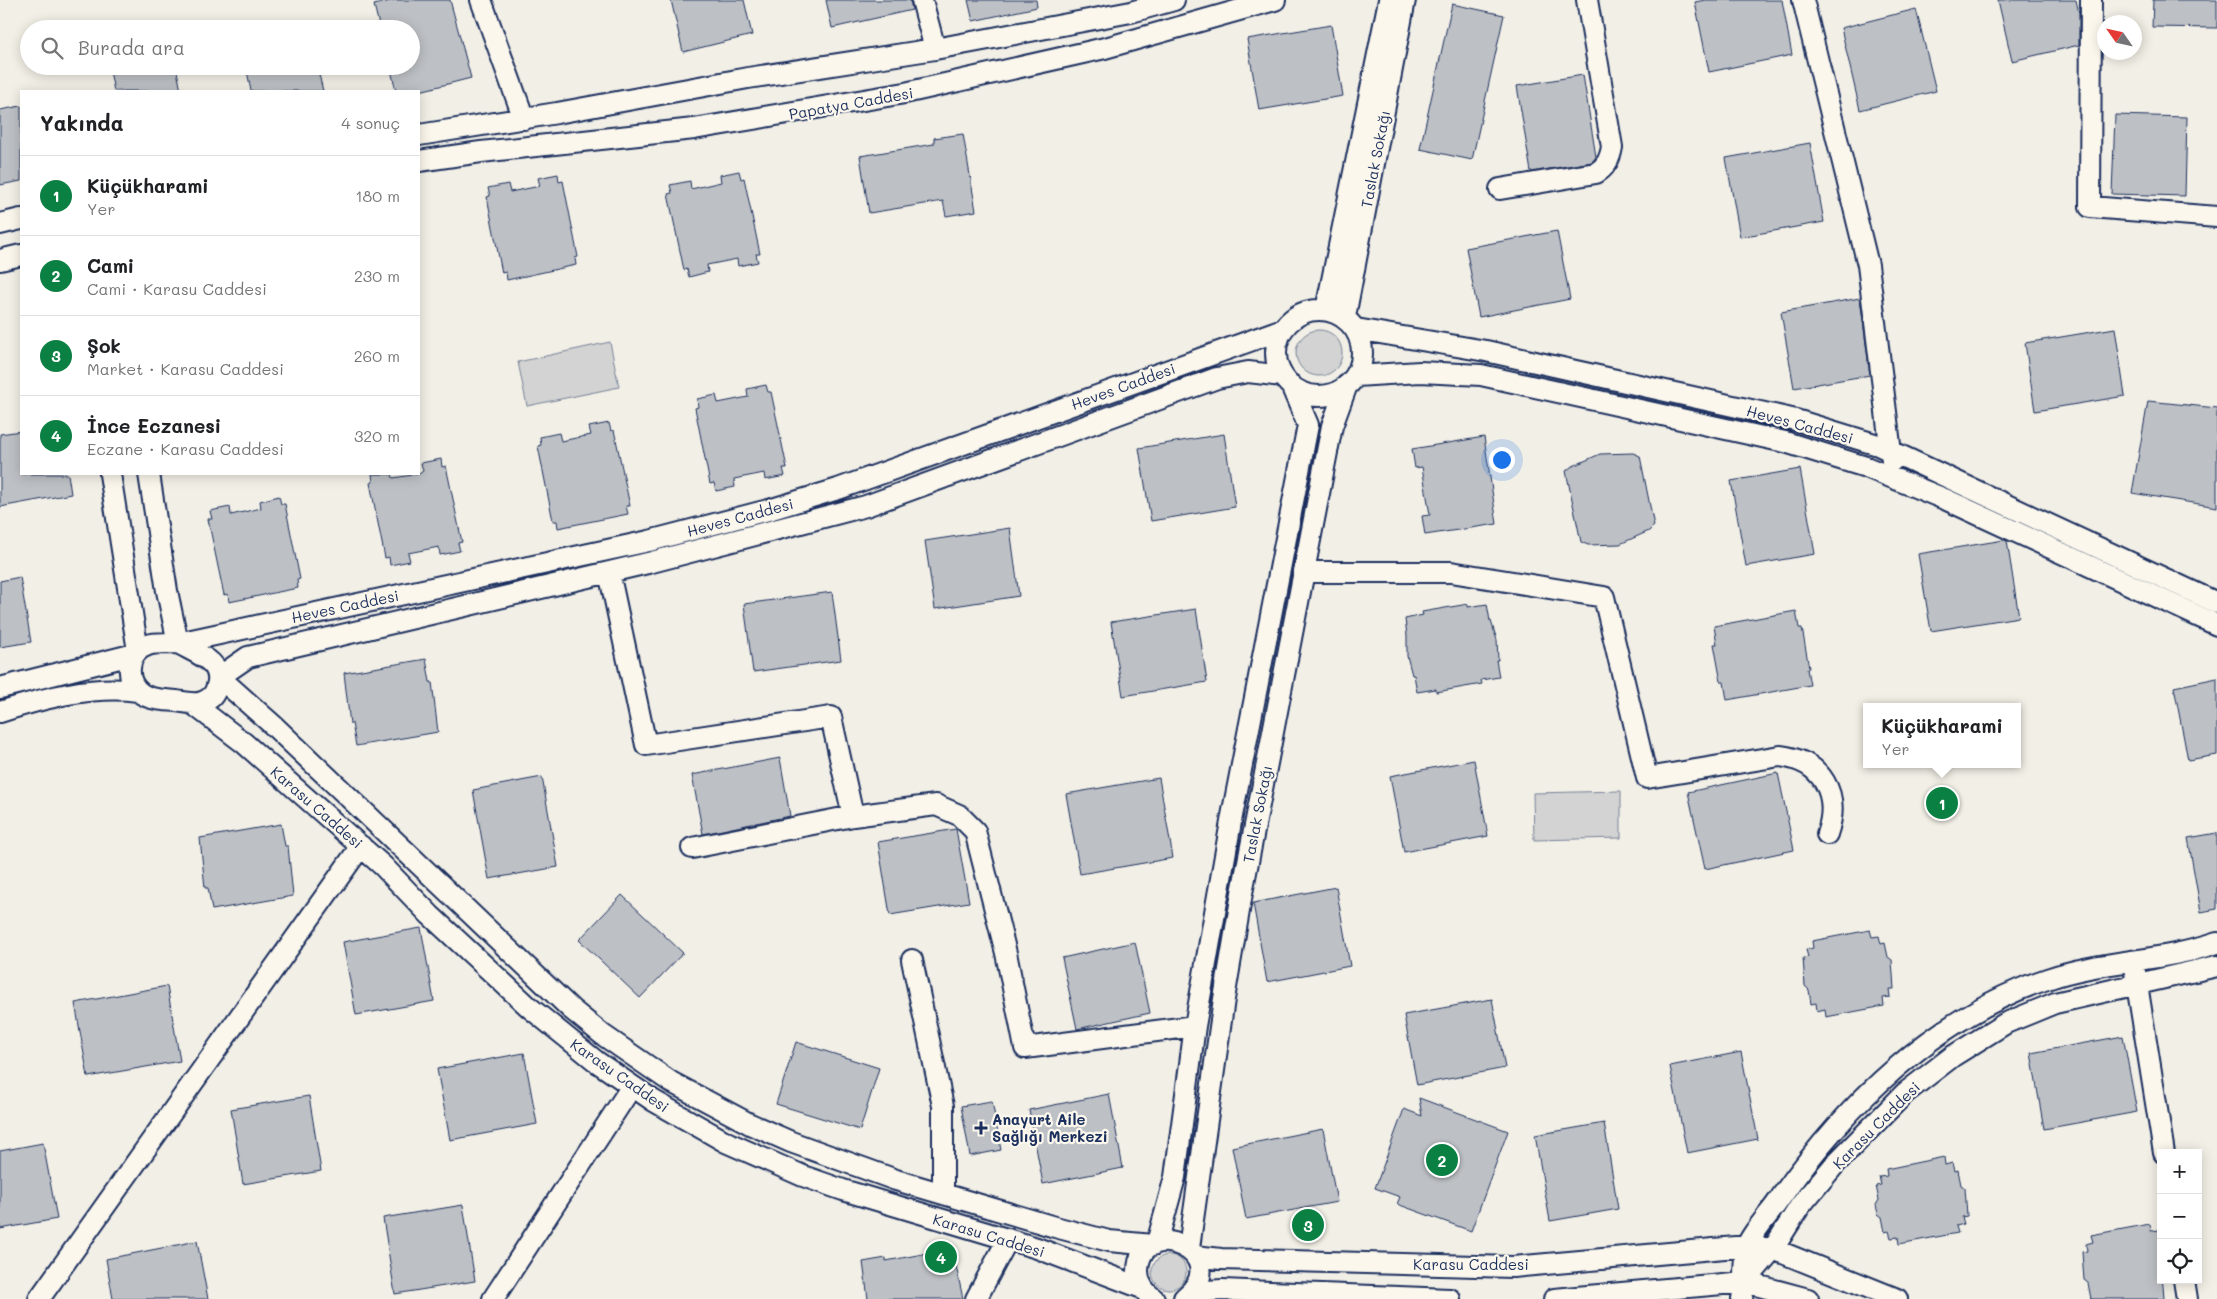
<!DOCTYPE html>
<html lang="tr">
<meta charset="utf-8">
<style>
body{margin:0;font-family:Mali,sans-serif;background:#f2f2f2;color:#202124}
.controls{position:absolute;right:15px;bottom:15px;display:grid;overflow:hidden;border-radius:0px;box-shadow:0 2px 12px #0003}
.controls button{width:45px;height:45px;display:grid;place-items:center;padding:0;border:0;border-bottom:1px solid #e0e0e0;background:#fff;color:#202124;font:25px sans-serif}
.compass{position:absolute;left:2097px;top:15px;width:45px;height:45px;border-radius:50%;background:#fff;box-shadow:0 2px 12px #0003;rotate:304deg}
.you{position:absolute;left:1501px;top:459px;width:18px;height:18px;margin:-12px;border:4px solid #fff;border-radius:50%;background:#1a73e8;box-shadow:0 0 0 8px #1a73e833}
.badge{display:grid;place-items:center;width:32px;height:32px;border-radius:50%;background:#0b8043;color:#fff;font-size:16px;font-weight:700}
.pin{position:absolute;translate:-50% -50%;border:2px solid #fff;box-shadow:0 1px 5px #0006}
.popup{position:absolute;left:1863px;top:703px;width:158px;height:65px;box-sizing:border-box;display:grid;place-content:center;border-radius:0px;background:#fff;filter:drop-shadow(0 1px 4px #0005);font-size:16px;white-space:nowrap;color:#757577}
.popup b{font-size:19px;color:#202124}
.popup::after{content:'';position:absolute;left:50%;top:100%;margin-left:-10px;border:10px solid transparent;border-top-color:#fff}
.list{margin:0;padding:0;list-style:none}
h2{display:flex;justify-content:space-between;align-items:center;height:65px;margin:0;padding:0 20px;font-size:21px}
h2 small{font-size:16px;font-weight:400;color:#757577}
.list li{display:grid;grid-template-columns:32px 1fr auto;gap:15px;align-items:center;box-sizing:border-box;height:80px;padding:0 20px;border-top:1px solid #e0e0e0}
.list b{display:block;font-size:19px;white-space:nowrap}
.list p{margin:0;font-size:16px;white-space:nowrap;color:#757577}
.list em{font-size:16px;font-style:normal;color:#757577}
.icon{flex:none;width:28px;height:28px;fill:none;stroke:currentColor;stroke-width:2;stroke-linecap:round;stroke-linejoin:round}
.map{position:relative;flex:none;width:2217px;height:1299px;overflow:hidden}
.search{position:absolute;background:#fff;box-shadow:0 2px 12px #0003;left:20px;top:20px;width:400px;height:55px;display:flex;align-items:center;gap:12px;box-sizing:border-box;padding:0 18px;border-radius:28px;color:#757577;font-size:19px}
.panel{position:absolute;background:#fff;box-shadow:0 2px 12px #0003;left:20px;top:90px;width:400px;height:385px;border-radius:0px}
.map>svg:first-child{display:block}
.green{fill:#d2d3d2;stroke:#768198}
.building{fill:#bdc0c4;stroke:#1b2f5e}
.lines{fill:none;stroke-linecap:round;stroke-linejoin:round}
.minor-casing{stroke:#1b2f5e;stroke-width:24}
.minor{stroke:#fbf7ec;stroke-width:20}
.poi-dot{fill:#1b2f5e;stroke:#fbf7ec;stroke-width:2}
.labels{text-anchor:middle;dominant-baseline:central;stroke-width:4.5;stroke-linejoin:round;paint-order:stroke}
.street-label{font-size:15px;fill:#1b2f5e;stroke:#fbf7ec}
.poi-label{font-size:15px;font-weight:bold;fill:#1b2f5e;stroke:#fbf7ec;text-anchor:start}
</style>
<div class="map">
<svg width="2217" height="1299" viewBox="0 0 2217 1299">
<rect width="100%" height="100%" fill="#f2efe6"/>
<filter id="ink" filterUnits="userSpaceOnUse"><feTurbulence type="fractalNoise" baseFrequency=".02" numOctaves="2"/><feDisplacementMap in="SourceGraphic" scale="10" xChannelSelector="R" yChannelSelector="G"/><feConvolveMatrix kernelMatrix="1 2 1 2 8 2 1 2 1" color-interpolation-filters="sRGB"/></filter>
<g filter="url(#ink)">
<path class="green" d="M1296 353a23 23 0 1 1 46 0a23 23 0 1 1-46 0Z
M610,342L619,387L527,406L518,362Z
M1621,791V838L1534,840L1533,793Z
M1152 1272a17 17 0 1 1 34 0a17 17 0 1 1-34 0Z"/>
<path class="building" d="M394,0H450L471,78L420,91H396L390,66H411V29H380L374,5Z
M671,0H744L752,35L683,52Z
M826,0H910L912,10L832,28Z
M968,0H1036L1037,7L973,21Z
M1705,0H1782L1792,55L1709,72L1695,2Z
M1998,0H2076L2079,13V45L2012,61Z
M2153,0H2217V28L2152,27Z
M1452,4L1504,15L1472,160L1420,149Z
M1916,9L1936,91L1860,110L1841,28Z
M1331,25L1343,96L1259,110L1247,39Z
M109,66H176L181,91H114Z
M246,66H317L323,91H251Z
M1583,75L1596,157L1592,162L1531,172L1517,86Z
M21,106V181L0,185V110Z
M2115,115L2187,117L2185,196L2112,194Z
M963,134L976,211L946,216L943,201L869,213L860,156L934,144V138Z
M1810,143L1824,222L1740,237L1726,158Z
M739,171L741,179L744,178L760,254H756L758,262L738,266L737,259L707,265L708,272L689,277L687,269L684,270L668,194L672,193L670,185L690,181L691,189L721,182L720,175Z
M558,174L559,182L563,181L578,257L575,258L576,265L507,280L506,272L502,273L487,197L490,196L488,188L508,184L510,192L540,186L538,178Z
M1557,231L1570,299L1479,317L1466,248Z
M1860,298L1870,375L1794,388L1781,312Z
M2115,328L2125,396L2035,411L2025,343Z
M766,385L768,392H771L787,468H783L785,476L765,480L764,473L734,479L735,487L716,491L714,483L710,484L695,408L698,407L697,399L716,395L718,403L748,397L747,389Z
M2148,401L2217,408V507L2132,493Z
M609,423L611,431L614,430L630,506H626L628,514L558,528L557,521H553L538,446L541,445L540,437L559,433L561,441L591,435L589,427Z
M21,431V474H68L71,494L0,507V434Z
M1224,434L1235,507L1151,521L1139,448Z
M1484,437L1497,524L1425,535L1422,516L1430,515L1422,467L1415,468L1412,449Z
M1633,453L1640,456L1654,526L1649,531L1620,544L1588,545L1581,542L1566,471L1571,467L1600,454Z
M441,459L442,467L446,466L462,542L458,543L460,551L440,555L439,547L408,553L410,561L390,565L389,557L385,558L370,483L373,482L372,474H392L393,478L419,474L423,471L421,463Z
M1800,469L1815,554L1746,566L1731,481Z
M279,496L281,504H285L300,579L297,580L298,588L229,602L228,594L224,595L208,519H212L210,511L230,507L231,515L261,508L260,501Z
M1010,528L1019,596L935,609L925,541Z
M2004,540L2007,541L2019,617L1931,631L1918,554Z
M20,577L31,642L0,647V581Z
M832,592L841,660L753,672L744,604Z
M1468,604V607L1487,604L1490,621H1491L1497,640L1498,660H1496L1499,677L1481,680L1482,684L1436,692V689L1417,692L1414,675H1412L1407,656V636L1405,619L1423,615L1422,612Z
M1196,609L1207,682L1123,696L1111,622Z
M1796,611L1799,628H1802L1809,668L1807,669L1810,685L1727,700L1724,682H1721L1714,644H1717L1714,626Z
M426,659L430,682H432L438,732L356,746L352,723L350,724L344,673Z
M2217,678V755L2188,760L2174,687Z
M780,758L790,816L703,834L692,775Z
M1474,760L1488,836L1404,852L1390,776Z
M1778,773L1794,850L1705,869L1688,792Z
M542,777L558,867L489,879L473,790Z
M1159,778L1173,858L1080,874L1066,794Z
M281,824L285,846H288L293,896L212,910L208,888H205L200,838Z
M956,829L969,902L890,915L878,842Z
M2217,833V909L2201,912L2188,838Z
M1336,887L1350,966L1267,982L1253,903Z
M622,895L683,953L640,998L579,940Z
M421,928L434,1001L356,1015L343,942Z
M1870,930L1872,937L1879,936L1881,944L1885,943L1888,957L1892,960L1894,989H1889L1890,997L1883,998L1884,1006L1826,1017L1825,1009L1817,1011L1816,1003L1811,1004L1809,990L1805,986L1803,958L1808,957L1806,950L1813,948L1812,941Z
M1135,942L1150,1013L1077,1029L1062,958Z
M167,986L180,1061L88,1077L75,1003Z
M1492,999L1505,1068L1417,1085L1404,1015Z
M2123,1036L2137,1112L2044,1129L2031,1053Z
M796,1042L879,1068L860,1130L776,1104Z
M1741,1052L1758,1139L1687,1153L1670,1066Z
M524,1053L537,1124L450,1140L437,1069Z
M1109,1094L1123,1168L1043,1184L1029,1110Z
M309,1096L321,1171L243,1184L231,1109Z
M1419,1098L1508,1131L1471,1231L1397,1204L1400,1197L1375,1188L1404,1109L1422,1116Z
M992,1101L1001,1150L970,1156L961,1106Z
M1604,1123L1618,1209L1550,1221L1535,1135Z
M1323,1129L1337,1202L1246,1219L1232,1147Z
M43,1143L57,1219L0,1229V1151Z
M1944,1157L1945,1165L1952,1163L1954,1171L1958,1170L1961,1185L1965,1188L1967,1216L1962,1217L1964,1224L1956,1226L1958,1233L1899,1244L1898,1237L1891,1238L1889,1231L1885,1232L1882,1217L1878,1214L1876,1205L1879,1200L1876,1186L1881,1185L1879,1177L1887,1176L1886,1169Z
M463,1205L475,1281L395,1294L383,1218Z
M2150,1224L2151,1231L2159,1230L2164,1299H2091L2088,1283L2084,1280L2082,1252L2087,1251L2086,1244L2093,1242L2091,1235Z
M197,1241L208,1299H113L106,1259Z
M950,1246L953,1261H955L963,1299H868L863,1262L886,1258V1261L928,1253L927,1250Z"/>
<g class="lines">
<g class="minor-casing">
<path id="minor" d="M481,0L524,119
M922,0L935,49
M1803,0L1868,265L1892,461
M2091,0L2090,207L2217,217
M419,135L557,113L748,78L935,49L1131,12L1174,0
M419,161L481,152L694,129L905,93L1105,48L1275,0
M1500,189L1596,173C1606,167 1610,159 1612,147L1587,0
M0,224L21,219
M0,260L21,255
M1326,310L1389,0
M1276 353a43 43 0 1 1 86 0a43 43 0 1 1-86 0Z
M1345,317L1405,0
M1356,329L1486,351L1796,420L1878,445L2217,603
M1356,376L1420,372L1481,375L1785,442L1866,467L1947,500L2217,625
M110,474L138,651
M149,474L167,591L178,643L649,541L772,509L838,489L1283,329
M609,572L646,745L831,717L853,816
M1304,572H1451L1604,597L1647,778L1780,756C1822,761 1841,794 1827,834
M178,643C195,653 225,662 217,686C215,694 210,700 202,702C194,705 184,702 176,701C165,700 151,700 142,694C124,682 126,652 148,645C156,642 169,644 178,643Z
M0,688L135,654
M193,704L244,743L383,866L430,915L529,1007L597,1062L654,1101L726,1142L803,1176L843,1190L1037,1248L1142,1288
M0,712C44,698 92,685 138,691
M692,848L853,816L936,805L959,815L975,831L1006,953L1025,1048L1195,1026
M912,960L943,1106V1194
M2135,972L2164,1153
M1157,1243L1175,1177L1195,1026L1232,816L1308,425L1291,385
M1153,1245L1109,1241L1055,1227L896,1180L791,1142L750,1124L671,1082L603,1035L571,1009L274,726L219,677L248,657L652,562L866,506L1217,378L1248,372L1283,376
M1189,1248L1224,999L1242,893L1332,426L1347,385
M1195,1256L1221,1259L1513,1267L1747,1246L1773,1249L1897,1299
M2184,1280L2187,1299
M1745,1282L1773,1249L1800,1206L1836,1163L1905,1093L1953,1056L2006,1023L2055,1003L2217,966
M1192,1292L1222,1290L1450,1299
M39,1299L361,846
M493,1299L632,1086
M976,1299L1008,1239
M1154,1299C1144,1292 1138,1283 1138,1271C1139,1212 1239,1254 1184,1298
M1554,1299L1745,1282L1808,1299
M1742,1299C1745,1285 1743,1256 1747,1246C1750,1235 1772,1211 1779,1200C1846,1104 1935,1017 2047,979C2102,960 2161,962 2217,943"/>
</g>
<use href="#minor" class="minor"/>
</g>
</g>
<path class="poi-dot" d="M978.5 1120.5h5v5h5v5h-5v5h-5v-5h-5v-5h5z"/>
<g class="labels">
<g class="street-label">
<text transform="translate(851 103) rotate(-10)">Papatya Caddesi</text>
<text transform="translate(1375 159) rotate(-79)">Taslak Sokağı</text>
<text transform="translate(1123 386) rotate(-20)">Heves Caddesi</text>
<text transform="translate(1800 424) rotate(15)">Heves Caddesi</text>
<text transform="translate(740 517) rotate(-15)">Heves Caddesi</text>
<text transform="translate(345 606) rotate(-12)">Heves Caddesi</text>
<text transform="translate(317 807) rotate(41)">Karasu Caddesi</text>
<text transform="translate(1257 814) rotate(-79)">Taslak Sokağı</text>
<text transform="translate(620 1075) rotate(35)">Karasu Caddesi</text>
<text transform="translate(1876 1125) rotate(-45)">Karasu Caddesi</text>
<text transform="translate(989 1235) rotate(17)">Karasu Caddesi</text>
<text x="1471" y="1264">Karasu Caddesi</text>
</g>
<g class="poi-label">
<text x="992" y="1119">Anayurt Aile<tspan x="992" dy="17">Sağlığı Merkezi</tspan></text>
</g>
</g>
</svg>
<div class="controls">
<button>+</button>
<button>−</button>
<button><svg class="icon" aria-label="locate" viewBox="0 0 24 24"><circle cx="12" cy="12" r="6"/><path d="M12 2v4M12 18v4M2 12h4M18 12h4"/></svg></button>
</div>
<svg class="compass" viewBox="-18 -18 36 36"><path d="M0-13l5 13h-10z" fill="#e53935"/><path d="M0 13l5-13h-10z" fill="#757577"/></svg>
<div class="you"></div>
<div class="pin badge" style="left:1942px;top:803px">1</div>
<div class="popup"><b>Küçükharami</b>Yer</div>
<div class="pin badge" style="left:1442px;top:1160px">2</div>
<div class="pin badge" style="left:1308px;top:1225px">3</div>
<div class="pin badge" style="left:941px;top:1257px">4</div>
<div class="search"><svg class="icon" aria-label="search" viewBox="0 0 24 24"><circle cx="10" cy="10" r="6"/><path d="M15 15l6 6"/></svg>Burada ara</div>
<section class="panel">
<h2>Yakında<small>4 sonuç</small></h2>
<ul class="list">
<li><span class="badge">1</span><div><b>Küçükharami</b><p>Yer</p></div><em>180 m</em></li>
<li><span class="badge">2</span><div><b>Cami</b><p>Cami · Karasu Caddesi</p></div><em>230 m</em></li>
<li><span class="badge">3</span><div><b>Şok</b><p>Market · Karasu Caddesi</p></div><em>260 m</em></li>
<li><span class="badge">4</span><div><b>İnce Eczanesi</b><p>Eczane · Karasu Caddesi</p></div><em>320 m</em></li>
</ul>
</section>
</div>
